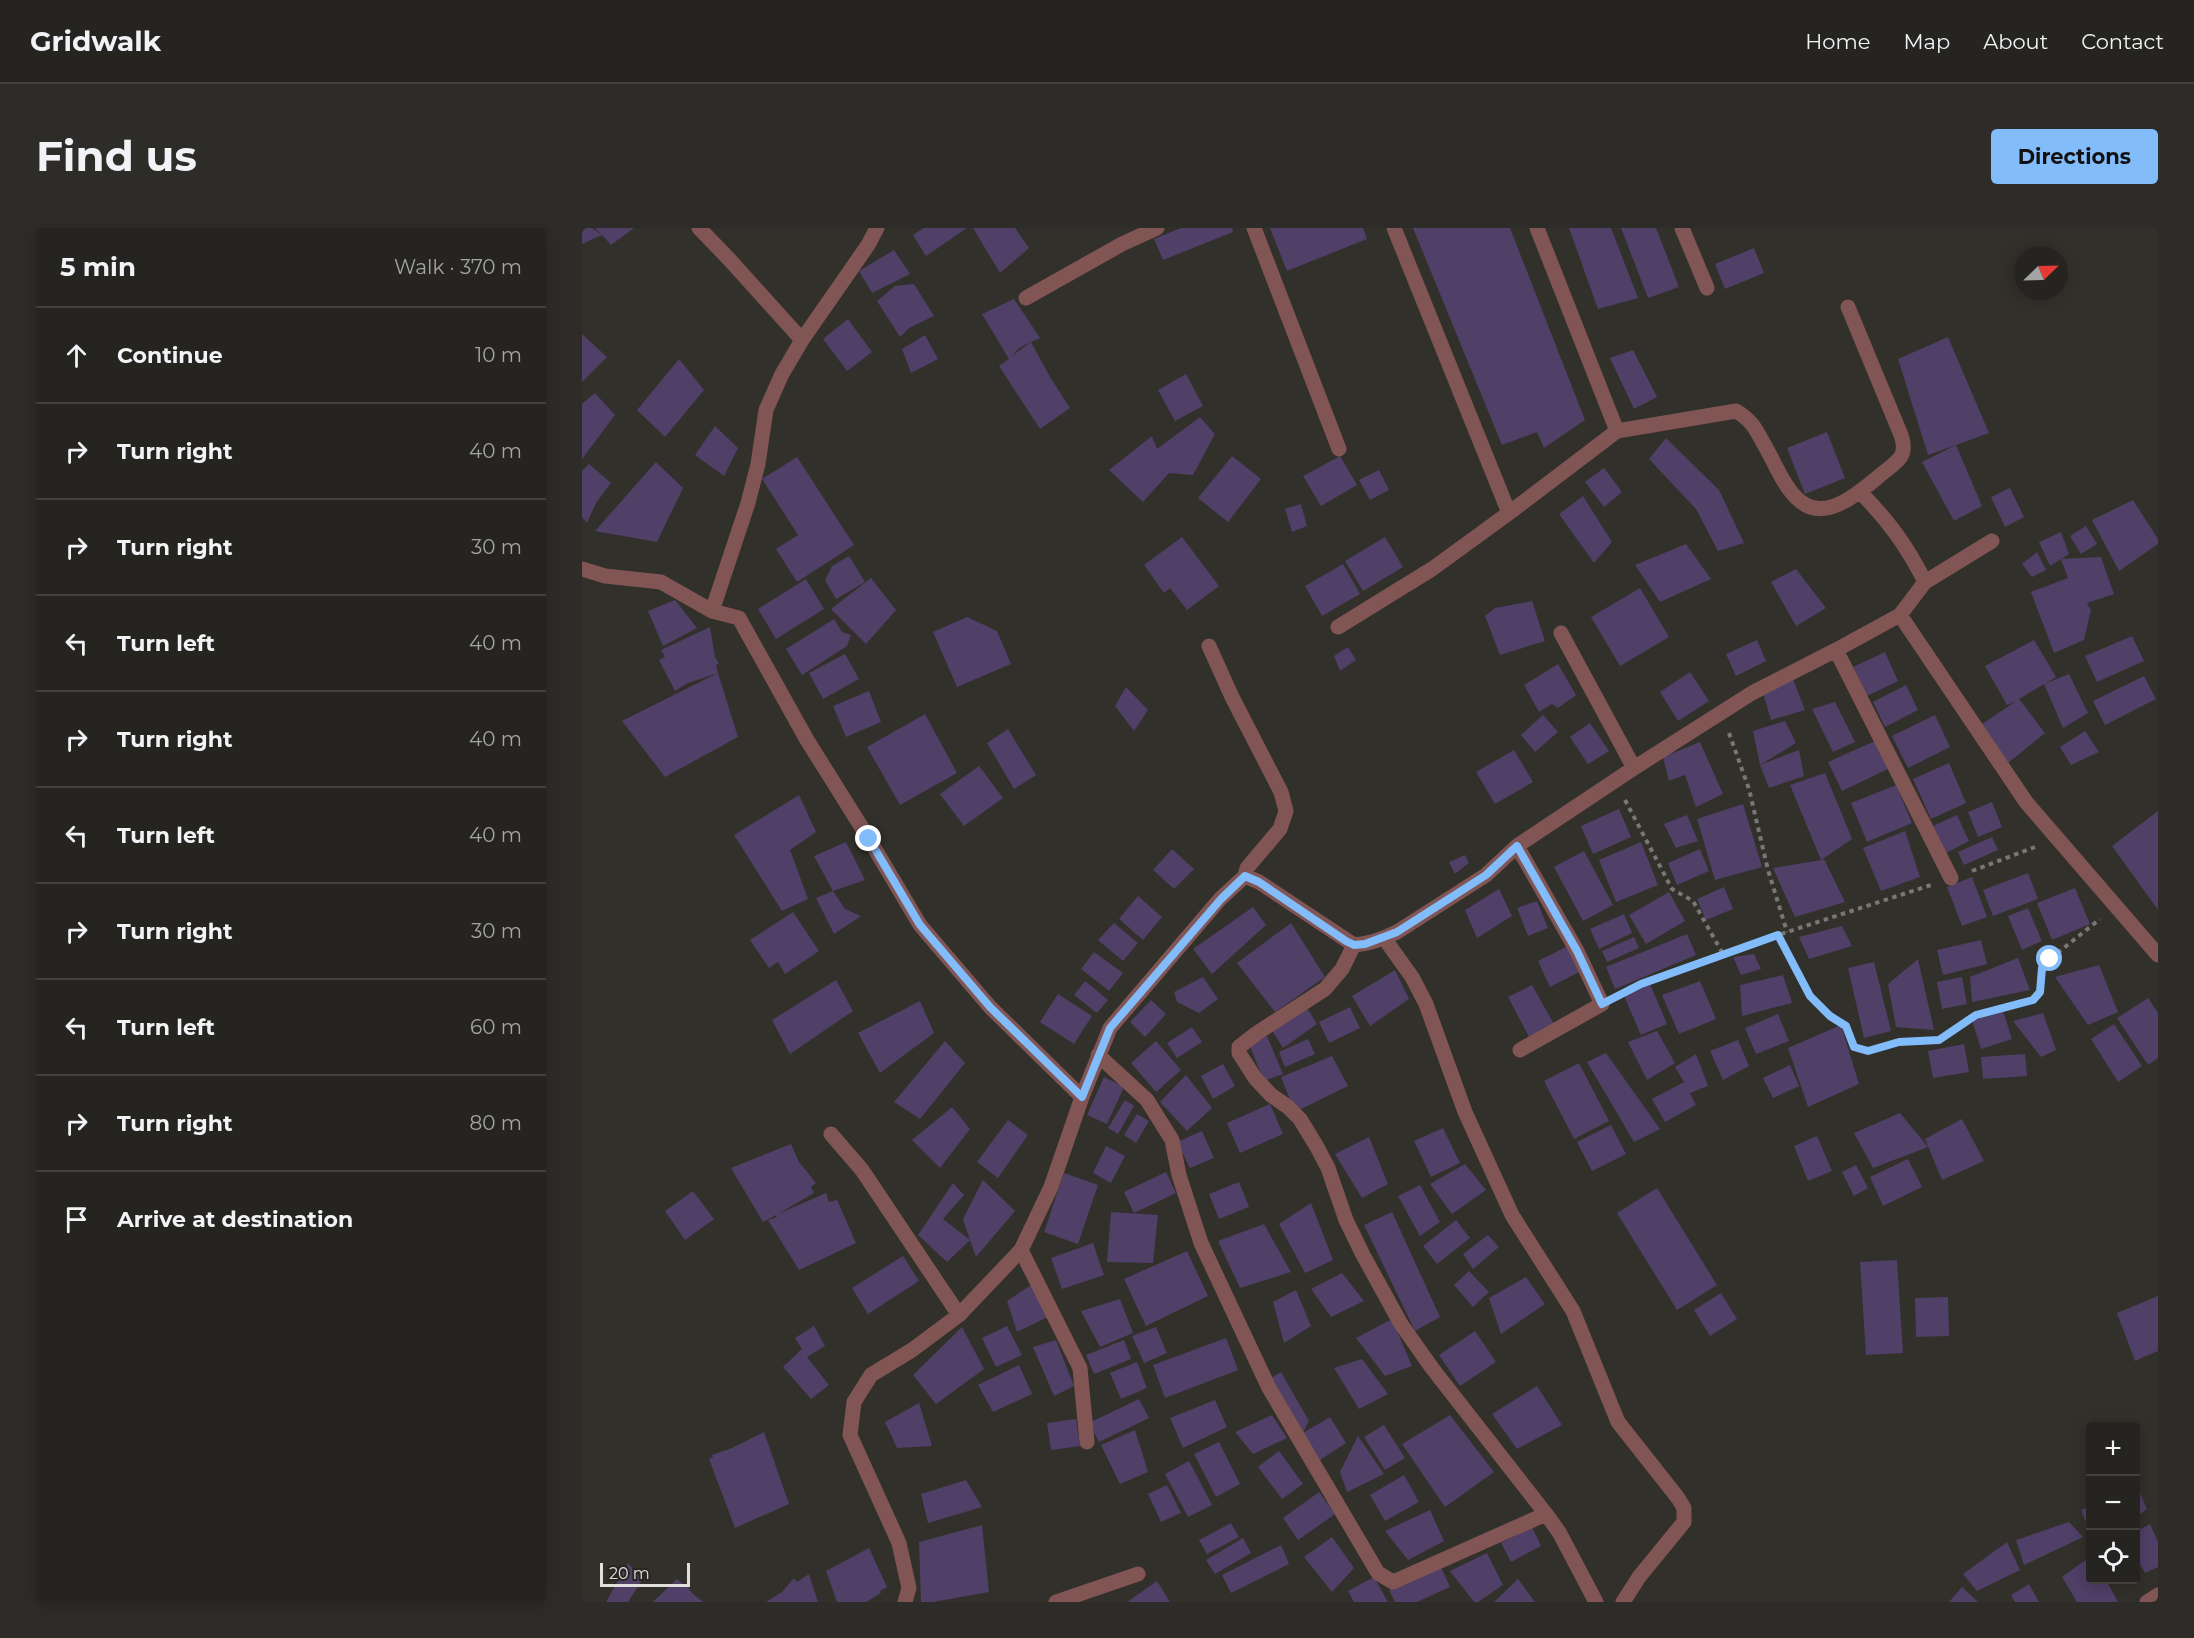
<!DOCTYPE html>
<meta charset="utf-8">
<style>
body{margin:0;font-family:Montserrat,sans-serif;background:#2e2c29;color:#f1f3f6}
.controls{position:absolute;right:18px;bottom:18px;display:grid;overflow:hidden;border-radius:6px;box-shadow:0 3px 15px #0003}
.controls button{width:54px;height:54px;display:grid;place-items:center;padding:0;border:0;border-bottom:2px solid #42413e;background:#262420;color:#f1f3f6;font:30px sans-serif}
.compass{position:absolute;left:1432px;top:18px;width:54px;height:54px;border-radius:50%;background:#262420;box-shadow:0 3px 15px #0003;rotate:67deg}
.scale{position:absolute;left:18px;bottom:15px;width:90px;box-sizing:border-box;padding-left:6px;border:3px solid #e1dfdc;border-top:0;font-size:16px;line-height:21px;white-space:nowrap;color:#e1dfdc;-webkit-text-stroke:4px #282621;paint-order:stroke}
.stop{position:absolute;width:18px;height:18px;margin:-14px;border:4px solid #82bcfa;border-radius:50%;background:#fff}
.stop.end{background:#82bcfa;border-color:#fff;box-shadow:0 2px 6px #0008}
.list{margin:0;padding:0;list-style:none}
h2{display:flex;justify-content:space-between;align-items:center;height:78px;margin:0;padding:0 24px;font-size:26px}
h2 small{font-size:20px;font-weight:400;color:#a4a4a5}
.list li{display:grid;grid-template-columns:39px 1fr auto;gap:18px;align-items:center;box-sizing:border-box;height:96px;padding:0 24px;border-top:2px solid #42413e}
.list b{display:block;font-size:22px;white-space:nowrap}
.list em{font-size:20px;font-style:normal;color:#a4a4a5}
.icon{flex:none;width:33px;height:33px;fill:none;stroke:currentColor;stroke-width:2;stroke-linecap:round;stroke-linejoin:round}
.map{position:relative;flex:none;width:1576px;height:1374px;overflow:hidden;border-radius:6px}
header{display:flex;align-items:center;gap:36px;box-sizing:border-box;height:84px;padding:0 30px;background:#262420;border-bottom:2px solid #42413e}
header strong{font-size:28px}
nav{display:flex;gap:33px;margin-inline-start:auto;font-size:21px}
.intro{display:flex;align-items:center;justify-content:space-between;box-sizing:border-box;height:144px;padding:0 36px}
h1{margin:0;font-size:42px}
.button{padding:15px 27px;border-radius:6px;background:#82bcfa;color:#111;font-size:21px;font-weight:700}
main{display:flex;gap:36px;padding:0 36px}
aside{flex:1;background:#262420;border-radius:6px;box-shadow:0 3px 15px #0003}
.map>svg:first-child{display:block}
.building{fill:#503f67}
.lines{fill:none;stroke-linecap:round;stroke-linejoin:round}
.path{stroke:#797773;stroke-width:4;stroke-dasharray:4.5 4.5;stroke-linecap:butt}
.minor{stroke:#805554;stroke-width:15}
.route{stroke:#82bcfa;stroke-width:8}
</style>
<header>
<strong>Gridwalk</strong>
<nav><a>Home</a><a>Map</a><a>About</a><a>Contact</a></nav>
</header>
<div class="intro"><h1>Find us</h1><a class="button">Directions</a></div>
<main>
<aside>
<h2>5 min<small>Walk · 370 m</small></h2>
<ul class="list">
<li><svg class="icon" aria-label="ahead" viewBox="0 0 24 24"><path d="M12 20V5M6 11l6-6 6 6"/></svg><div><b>Continue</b></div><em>10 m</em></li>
<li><svg class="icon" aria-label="right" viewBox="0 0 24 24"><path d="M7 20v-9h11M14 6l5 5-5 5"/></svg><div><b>Turn right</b></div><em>40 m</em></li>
<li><svg class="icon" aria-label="right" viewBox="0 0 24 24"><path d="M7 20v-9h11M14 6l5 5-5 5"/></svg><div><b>Turn right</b></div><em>30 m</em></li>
<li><svg class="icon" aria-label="left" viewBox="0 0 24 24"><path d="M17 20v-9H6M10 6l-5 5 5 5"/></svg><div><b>Turn left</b></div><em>40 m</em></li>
<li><svg class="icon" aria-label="right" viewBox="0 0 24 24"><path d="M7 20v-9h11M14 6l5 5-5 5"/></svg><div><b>Turn right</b></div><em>40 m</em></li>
<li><svg class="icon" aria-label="left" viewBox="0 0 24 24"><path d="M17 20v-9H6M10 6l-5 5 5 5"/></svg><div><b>Turn left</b></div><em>40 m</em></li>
<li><svg class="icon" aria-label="right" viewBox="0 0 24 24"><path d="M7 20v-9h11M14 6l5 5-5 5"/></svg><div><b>Turn right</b></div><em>30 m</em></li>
<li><svg class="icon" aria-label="left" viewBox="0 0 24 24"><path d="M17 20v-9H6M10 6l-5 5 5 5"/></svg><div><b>Turn left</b></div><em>60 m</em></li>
<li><svg class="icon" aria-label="right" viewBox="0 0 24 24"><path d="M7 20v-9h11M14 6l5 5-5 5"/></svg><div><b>Turn right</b></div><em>80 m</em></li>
<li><svg class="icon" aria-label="arrive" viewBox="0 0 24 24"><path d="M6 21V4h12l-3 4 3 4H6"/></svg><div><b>Arrive at destination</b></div></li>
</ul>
</aside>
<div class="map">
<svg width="1576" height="1374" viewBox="0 0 1576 1374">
<rect width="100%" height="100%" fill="#32302b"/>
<path class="building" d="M0,0H10L20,7L13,0H52L29,17L20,7L0,16Z
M342,0H385L344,28L331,7Z
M391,0H433L447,20L418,45Z
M599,0H650L651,4L581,32L572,11Z
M688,0H781L785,11L705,43Z
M831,0H928L1003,192L962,220L955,204L920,217Z
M987,0H1029L1056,70L1016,81Z
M1039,0H1074L1097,59L1066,70Z
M1172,20L1182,45L1143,61L1133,36Z
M312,22L328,46L290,65L277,43Z
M332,56L352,88L327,100L318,109L295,73L313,58Z
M432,71L458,110L451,113L437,120L430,128L449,114L468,149L488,180L458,201L417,138L427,131L400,86Z
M266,91L290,124L265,143L241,111Z
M0,106L25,129L0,154Z
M343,107L356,131L329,145L320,121Z
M1366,109L1407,205L1346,227L1316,131Z
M1051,122L1075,169L1052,181L1028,130Z
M97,131L122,162L83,209L55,182Z
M604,146L621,178L593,193L576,162Z
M13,165L33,187L0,231V176Z
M618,189L633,206L611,247L587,245L561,274L527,242L570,208L575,221Z
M133,198L156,220L142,248L113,227Z
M1245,204L1263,250L1223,266L1205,220Z
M1084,210L1137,262L1162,315L1136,323L1114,281L1067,231Z
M1374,217L1400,278L1372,293L1340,234Z
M650,228L679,251L646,294L616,270Z
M758,228L775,257L739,278L721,248Z
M215,229L272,317L215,354L194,321L216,307L180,251Z
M74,234L101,260L75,314L13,303Z
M7,236L29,255L14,275L5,295L0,289V243Z
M1022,240L1040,264L1022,279L1003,254Z
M797,242L807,262L788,272L777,252Z
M1428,260L1442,289L1423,299L1409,269Z
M1001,268L1030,314L1012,335L977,286Z
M1551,272L1576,311V316L1537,343L1510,292Z
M719,276L725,298L710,304L703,281Z
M1504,298L1515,316L1499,326L1488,308Z
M1479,304L1487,326L1468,338L1457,314Z
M600,309L637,358L605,382L588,360L582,365L562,337Z
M803,309L821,339L781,363L763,333Z
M1104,316L1129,351L1078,374L1053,337Z
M1455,324L1464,342L1450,349L1440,336Z
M267,328L283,354L254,371L243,352L250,338Z
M1519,329L1532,366L1505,375L1509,382L1502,412L1472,425L1449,364L1486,350L1479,331Z
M761,336L778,366L740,388L723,358Z
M1214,341L1244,380L1214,398L1189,354Z
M289,350L314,382L284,416L249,381Z
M224,351L242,381L194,411L176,381Z
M1058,360L1087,409L1038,438L1009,389Z
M93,372L115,400L81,418L66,383Z
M950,373L963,413L918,427L903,388L913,380Z
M385,389L415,403L429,436L375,459L351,404Z
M252,391L260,404L269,407L265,418L220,447L204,421Z
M128,399L133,429L137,436L134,437L136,445L156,509L83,549L40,493L136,445L106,455L93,463L77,432L83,429L79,422Z
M1550,408L1562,433L1515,454L1503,428Z
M1175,412L1184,433L1154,448L1144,426Z
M1452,412L1474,449L1462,456L1487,446L1506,485L1481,500L1462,456L1437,471L1463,505L1426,535L1400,496L1434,473L1425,477L1403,438Z
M766,419L774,432L758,443L752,428Z
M1303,424L1316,453L1285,468L1271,439Z
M263,426L277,451L241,471L227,445Z
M976,436L994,467L976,480L970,476L957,484L942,457Z
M1108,444L1127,473L1096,493L1078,464Z
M1562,448L1574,471L1523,497L1511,473Z
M1211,451L1223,482L1189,492L1181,465Z
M1324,457L1336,482L1303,499L1291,474Z
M544,459L566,482L552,503L533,478Z
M287,463L299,494L264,509L251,478Z
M1253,474L1273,514L1251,524L1230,481Z
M343,486L375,545L318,577L285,519Z
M961,487L976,504L953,524L939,507Z
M1353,487L1368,519L1326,540L1310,508Z
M1203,493L1214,515L1178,537L1217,522L1222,548L1187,560L1178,537L1171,503Z
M1008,495L1027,523L1006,536L988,509Z
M426,501L454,547L432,561L405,515Z
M1503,503L1517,524L1489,537L1478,519Z
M1295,512L1308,540L1260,563L1246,534Z
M1118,514L1141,566L1114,579L1103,547L1087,553L1081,529Z
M932,522L951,554L913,576L894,544Z
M1367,535L1384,575L1349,591L1331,551Z
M397,538L421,570L382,598L358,566Z
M1243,545L1270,611L1239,632L1242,631L1263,674L1213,689L1191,640L1239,632L1208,557Z
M1314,557L1330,595L1285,614L1269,575Z
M217,567L234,604L208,622L226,671L200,683L152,607Z
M1410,574L1420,599L1396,609L1386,584Z
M1161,576L1180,639L1133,652L1115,591Z
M1037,581L1049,609L1011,626L999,598Z
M1576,583V682L1530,618Z
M1105,587L1116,613L1094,620L1082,596Z
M1375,587L1387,613L1364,625L1351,598Z
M1323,603L1338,649L1299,663L1281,620Z
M1410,609L1416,622L1382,637L1376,624Z
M264,614L283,652L251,663L232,628Z
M1059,614L1076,657L1034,674L1017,632Z
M590,621L612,641L592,661L571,642Z
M1118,621L1127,643L1095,657L1086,635Z
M1002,623L1031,677L1001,693L972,639Z
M883,627L887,635L873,646L867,634Z
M1446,645L1456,671L1411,688L1401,662Z
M1390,649L1405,689L1380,698L1365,659Z
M1142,659L1151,681L1124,692L1115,671Z
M1493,660L1508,696L1470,712L1455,675Z
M917,661L930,688L895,710L883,682Z
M251,663L263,681L279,688L252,706L234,670Z
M1087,664L1103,693L1064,716L1047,687Z
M556,668L580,689L561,712L537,691Z
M955,673L966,700L946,708L935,680Z
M671,679L684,697L630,746L611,721Z
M1446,680L1460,713L1440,722L1426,688Z
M211,684L237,723L203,746L196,734L187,740L168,712Z
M1042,686L1050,705L1017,721L1008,701Z
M532,695L556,715L541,733L516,712Z
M709,695L743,749L693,784L655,735Z
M1260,698L1270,718L1227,731L1217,709Z
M1105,706L1114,727L1033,761L1024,739Z
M1052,709L1057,720L1025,734L1020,723Z
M1399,712L1405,736L1361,747L1355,722Z
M986,718L999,743L968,759L956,733Z
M512,724L541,745L527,763L499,741Z
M1172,726L1179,741L1159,747L1151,729Z
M1436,730L1448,762L1390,774L1388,749Z
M1336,731L1352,802L1314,799L1306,756Z
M1292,734L1309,803L1282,810L1266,740Z
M1517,737L1536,784L1506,797L1473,749Z
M813,742L827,771L788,798L770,768Z
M1201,747L1210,775L1160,788L1158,757Z
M621,749L636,771L617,785L595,774L592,764Z
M1380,749L1385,776L1360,781L1355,754Z
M254,752L271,783L208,826L190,792Z
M503,753L526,772L515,785L492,767Z
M1118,753L1134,791L1097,806L1080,767Z
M1068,756L1085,796L1059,807L1042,768Z
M950,757L972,796L947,809L926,769Z
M476,766L510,788L492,816L458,794Z
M1566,770L1576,785V830L1566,837L1535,790Z
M569,772L584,786L563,809L548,794Z
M338,773L352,805L298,845L276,805Z
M723,777L735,796L701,820L688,799Z
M768,779L778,800L747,815L737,794Z
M1421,783L1430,811L1399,821L1390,792Z
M1461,785L1474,822L1459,829L1431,793Z
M1196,786L1207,813L1174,826L1163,800Z
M1532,796L1560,838L1536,854L1509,811Z
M1259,797L1277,856L1226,879L1206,820Z
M610,799L620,814L595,830L585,815Z
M1075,803L1093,835L1065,852L1046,814Z
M685,808L701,846L682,853L667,816Z
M726,811L733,826L703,839L697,824Z
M1156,812L1167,838L1141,852L1128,823Z
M363,813L383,835L338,891L312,874Z
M574,813L599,842L574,864L549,835Z
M1382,816L1387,844L1351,850L1346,823Z
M1024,825L1078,901L1052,914L1005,834Z
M1114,826L1126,858L1108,865L1114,877L1083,894L1070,871L1102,854L1093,839Z
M1443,826L1445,848L1401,851L1399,829Z
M750,828L766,858L713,884L699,849Z
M997,835L1027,893L992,911L962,853Z
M641,836L653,858L631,871L619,848Z
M1208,837L1217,858L1191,870L1181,850Z
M604,847L630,880L605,903L578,874Z
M522,849L542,859L525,896L505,887Z
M543,872L552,878L536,906L526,900Z
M688,876L701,906L658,925L645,895Z
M370,879L388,901L358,940L330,912Z
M1318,885L1346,919L1291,940L1272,905Z
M555,886L567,893L554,915L542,907Z
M1380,891L1402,933L1360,952L1343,911Z
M426,892L446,907L416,950L395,934Z
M1029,897L1044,926L1010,943L995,914Z
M861,900L878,935L849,949L832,913Z
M620,903L632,930L608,940L595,914Z
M1235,908L1250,943L1226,953L1212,918Z
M787,909L806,956L780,970L753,926Z
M209,916L217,934L234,955L229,959L232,965L196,986L244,965L247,974L255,972L274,1015L217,1042L186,992L195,989L194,987L181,994L149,940Z
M524,918L543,928L529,955L511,945Z
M1326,931L1340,959L1301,978L1288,949Z
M883,936L904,962L870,986L848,956Z
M1274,937L1286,960L1272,968L1260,944Z
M584,944L594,965L552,985L542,964Z
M482,945L516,957L496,1016L462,1004Z
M401,952L433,983L394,1029L388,1012L365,1034L336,1007L371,955L382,967L361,991L388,1012L381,991Z
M657,954L667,979L637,991L627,966Z
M838,957L858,994L838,1008L816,968Z
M1075,960L1135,1057L1095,1082L1035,985Z
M111,963L132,991L103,1012L83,983Z
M729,975L751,1032L723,1045L697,996Z
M529,984L576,987L571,1035L525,1034Z
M810,984L858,1089L833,1103L782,997Z
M874,992L888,1010L855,1036L841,1018Z
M682,996L709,1044L658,1060L636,1013Z
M906,1007L917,1019L891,1041L881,1026Z
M511,1015L522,1047L480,1061L469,1030Z
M605,1023L626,1068L564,1098L542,1051Z
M321,1028L337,1053L286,1086L270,1060Z
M1315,1032L1321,1125L1284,1127L1278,1034Z
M887,1043L907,1064L891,1079L872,1057Z
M760,1045L782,1073L749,1089L729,1061Z
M944,1049L963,1076L919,1106L907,1070Z
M455,1053L472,1086L435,1104L425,1073Z
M714,1062L729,1098L702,1115L691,1074Z
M1139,1065L1155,1091L1128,1108L1112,1082Z
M1576,1068V1123L1553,1133L1535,1085Z
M1366,1069L1367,1108L1334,1109L1333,1070Z
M538,1071L551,1105L518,1119L499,1083Z
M810,1091L830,1138L803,1148L774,1110Z
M232,1098L243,1118L225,1129L247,1157L229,1171L201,1139L220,1121L213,1110Z
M425,1098L440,1127L414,1139L400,1110Z
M380,1099L402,1141L354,1176L331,1147Z
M574,1099L585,1125L562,1135L550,1108Z
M893,1103L914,1134L878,1158L857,1127Z
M644,1110L656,1142L583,1170L571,1137Z
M474,1112L492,1158L472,1168L451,1119Z
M542,1112L549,1131L512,1146L504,1127Z
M780,1131L806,1166L777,1181L752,1140Z
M555,1134L565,1160L539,1171L528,1145Z
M437,1137L450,1166L411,1184L396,1157Z
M699,1144L727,1193L721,1205L689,1150Z
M955,1158L980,1197L935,1221L910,1186Z
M557,1171L567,1190L517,1214L507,1195Z
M633,1172L645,1199L601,1220L588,1190Z
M337,1175L350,1218L315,1220L303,1194Z
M690,1187L705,1210L671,1226L653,1204Z
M868,1187L912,1244L863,1279L820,1216Z
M748,1189L764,1215L738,1232L721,1205Z
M494,1191L498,1218L469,1222L465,1195Z
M802,1197L823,1230L803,1242L782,1209Z
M553,1202L566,1244L538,1256L519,1217Z
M182,1204L207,1276L153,1300L127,1231L131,1229L130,1227L150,1220Z
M776,1208L802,1246L765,1264L758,1244Z
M637,1214L658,1256L634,1269L612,1226Z
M697,1223L721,1256L700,1271L676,1239Z
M607,1233L630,1277L606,1289L583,1246Z
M822,1247L837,1274L803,1293L788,1267Z
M384,1252L400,1279L346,1295L339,1266Z
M1554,1255L1565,1281L1554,1289Z
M585,1257L599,1285L579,1294L566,1266Z
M737,1264L753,1286L716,1312L701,1290Z
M1508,1278V1305L1499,1282Z
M848,1282L862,1313L826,1332L803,1303Z
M1487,1294L1501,1309L1442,1337L1434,1312Z
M649,1295L657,1309L625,1326L617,1312Z
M1568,1296L1576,1314V1339L1563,1345L1554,1329V1304Z
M400,1297L407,1364L351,1374H339L337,1314Z
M950,1299L959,1318L929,1334L919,1315Z
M750,1309L772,1340L750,1364L722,1329Z
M661,1310L669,1325L633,1346L624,1332Z
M1425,1314L1438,1342L1395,1363L1381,1346Z
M699,1317L707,1336L649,1365L640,1347Z
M287,1320L305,1359L298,1363L299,1365L284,1374H255L244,1343Z
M905,1325L921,1357L896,1374H892L868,1343Z
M1508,1329V1352H1524L1536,1374H1495L1480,1349Z
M46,1335L60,1352L46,1374H24Z
M859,1339L868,1359L835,1374H813L807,1362Z
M227,1346L236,1374H184L200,1364L212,1350L215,1354Z
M792,1349L806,1374H772L766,1363Z
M95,1351L103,1358L105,1356L109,1364L121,1374H71Z
M936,1351L953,1374H912Z
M575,1353L588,1374H545Z
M1447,1356L1457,1374H1433L1429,1367Z
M1380,1359L1396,1374H1367Z"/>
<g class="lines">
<path class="path" d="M1147,505L1167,561L1186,642L1205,704
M1043,572L1090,661L1111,673L1141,726
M1390,643L1453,619
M1195,707L1228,768L1248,788L1265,798L1272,819L1286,823L1317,814L1357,812L1394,787L1451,772L1458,764L1459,740L1468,731L1518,691
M1039,766L1059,756L1205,704L1349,657"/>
<path class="minor" d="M117,0L146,30L220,112
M672,0L757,221
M812,0L927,285L1035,203L1154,183C1171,193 1174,202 1183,218C1193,235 1202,260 1218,273C1245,296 1281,261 1302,244C1317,232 1326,228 1319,207L1266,79
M955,0L1035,203
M1100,0L1125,60
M444,70L540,16L575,0
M0,341L23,348L79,354L130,383L157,390L225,512L287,611L338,697L408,779L500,869L528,800L638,671L663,648L677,654L772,717C787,716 801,711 815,704L904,647L935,618L1052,540L1170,465L1254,422L1318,387L1343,354C1325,318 1306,292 1278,264
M1343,354L1410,313
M130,383L166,275L176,236L184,182L200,146L220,112L286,17L295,0
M1318,387L1444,574L1576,727
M756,399L850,341L927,285
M979,405L1052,540
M627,418L650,469L699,564L704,583L698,601L665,640L663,648
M1254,422L1369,650
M935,618L995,723L1020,776L938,822
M802,710L830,749L844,776L883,884L930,987L991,1083L1036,1194L1096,1270L1102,1280V1294L1057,1349L1041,1374
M772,717L760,741L743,761L675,805L657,819V825L673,850L689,867L706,879L718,891L735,919L746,940L764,992L781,1027L819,1096L850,1140L964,1286
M516,827L565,872L590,912L597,947L619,1015L687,1160L796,1345L811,1354L964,1286L977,1304L1014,1374
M249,906L280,942L377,1087
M439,1022L498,1140L505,1214
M323,1374L327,1360L317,1315L268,1207L272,1174L289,1147L330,1122L377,1087L439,1022L469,959L500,869
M474,1374L556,1346
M1565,1374L1576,1367"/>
</g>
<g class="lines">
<path class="route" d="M287,611L338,697L408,779L500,869L528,800L639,671L663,648L677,654L764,713L772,717L783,716L815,704L904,647L935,618L995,723L1020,776L1059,756L1196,707L1228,768L1248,788L1264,798L1272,819L1286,823L1317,814L1357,812L1394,787L1451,772L1458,764L1460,740L1468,731"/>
</g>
</svg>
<div class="controls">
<button>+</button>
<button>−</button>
<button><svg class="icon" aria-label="locate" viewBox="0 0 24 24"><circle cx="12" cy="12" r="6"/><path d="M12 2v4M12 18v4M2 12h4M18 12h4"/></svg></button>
</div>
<svg class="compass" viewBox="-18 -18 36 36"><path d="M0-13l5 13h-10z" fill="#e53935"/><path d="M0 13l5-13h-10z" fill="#a4a4a5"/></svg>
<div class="scale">20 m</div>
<div class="stop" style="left:1468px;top:731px"></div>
<div class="stop end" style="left:287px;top:611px"></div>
</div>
</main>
